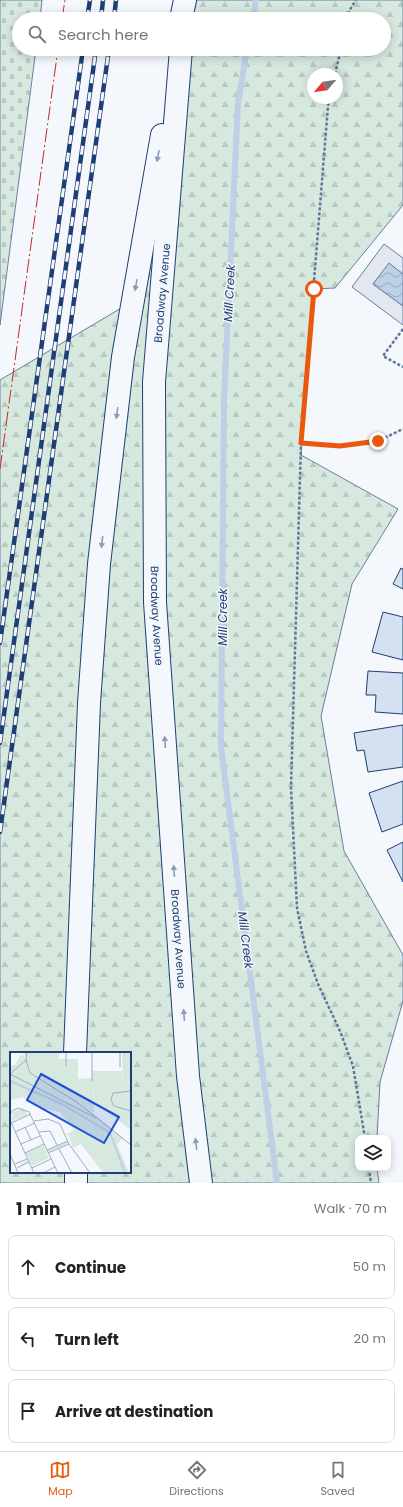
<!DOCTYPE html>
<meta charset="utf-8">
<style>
body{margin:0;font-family:Poppins,sans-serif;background:#f2f2f2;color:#222}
.controls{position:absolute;right:12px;bottom:12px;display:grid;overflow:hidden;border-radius:8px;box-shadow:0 2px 10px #0003}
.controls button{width:36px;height:36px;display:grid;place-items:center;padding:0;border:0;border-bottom:1px solid #e0e0e0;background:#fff;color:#222;font:20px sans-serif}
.compass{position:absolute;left:307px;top:68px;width:36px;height:36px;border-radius:50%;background:#fff;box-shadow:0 2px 10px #0003;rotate:241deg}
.stop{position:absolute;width:12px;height:12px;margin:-9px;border:3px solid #ea580c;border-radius:50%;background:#fff}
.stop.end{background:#ea580c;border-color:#fff;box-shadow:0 1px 4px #0008}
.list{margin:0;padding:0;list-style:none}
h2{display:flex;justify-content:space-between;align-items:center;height:52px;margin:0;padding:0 16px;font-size:17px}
h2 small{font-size:13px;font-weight:400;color:#767676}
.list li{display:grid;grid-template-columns:26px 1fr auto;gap:12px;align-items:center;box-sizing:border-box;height:64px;margin:0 8px 8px;padding:0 8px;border:1px solid #e0e0e0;border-radius:8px}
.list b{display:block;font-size:15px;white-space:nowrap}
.list em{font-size:13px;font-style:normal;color:#767676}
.icon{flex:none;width:22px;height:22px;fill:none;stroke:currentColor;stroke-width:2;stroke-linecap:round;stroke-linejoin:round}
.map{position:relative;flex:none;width:403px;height:1183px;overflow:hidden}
.search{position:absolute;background:#fff;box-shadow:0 2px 10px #0003;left:12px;right:12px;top:12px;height:44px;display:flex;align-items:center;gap:10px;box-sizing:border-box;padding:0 14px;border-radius:22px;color:#767676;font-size:15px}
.sheet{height:268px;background:#fff}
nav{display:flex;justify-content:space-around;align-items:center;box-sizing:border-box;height:56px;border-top:1px solid #e0e0e0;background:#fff;font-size:11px;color:#767676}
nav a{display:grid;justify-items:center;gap:2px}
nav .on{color:#ea580c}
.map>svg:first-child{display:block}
.forest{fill:url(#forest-firs);stroke:#687fa3;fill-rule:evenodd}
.cemetery{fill:url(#cemetery-stones);stroke:#687fa3}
.parking{fill:#e3e8f0;stroke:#687fa3}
.water{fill:url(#water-waves);stroke:#687fa3}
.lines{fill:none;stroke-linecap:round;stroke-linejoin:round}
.stream{stroke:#bed0e5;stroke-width:6}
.building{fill:#d5e0f0;stroke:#1d3f73}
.primary-casing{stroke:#1d3f73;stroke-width:24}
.path{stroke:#5e769c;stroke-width:2.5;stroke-dasharray:3 2;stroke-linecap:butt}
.primary{stroke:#f4f7fb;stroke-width:22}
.rail-casing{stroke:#1d3f73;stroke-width:4.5}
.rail{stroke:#f4f7fb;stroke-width:3;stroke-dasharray:9;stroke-linecap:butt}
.power{stroke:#c62828;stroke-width:1;stroke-dasharray:14 3 2 3;stroke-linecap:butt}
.oneway{fill:#889bb7}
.route{stroke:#ea580c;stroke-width:5}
.labels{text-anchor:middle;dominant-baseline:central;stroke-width:3;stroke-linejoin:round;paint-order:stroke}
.street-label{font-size:11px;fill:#1d3f73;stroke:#f4f7fb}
.water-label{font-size:12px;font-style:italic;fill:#1d3f73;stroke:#f4f7fb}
.inset-river{fill:none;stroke:#bed0e5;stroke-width:2}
.inset-road{fill:none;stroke:#9eadc5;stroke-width:1}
.view{fill:#1d4ed8;fill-opacity:0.15;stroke:#1d4ed8;stroke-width:2}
.inset-edge{fill:none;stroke:#1d3f73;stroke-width:2}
</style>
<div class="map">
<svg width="403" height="1183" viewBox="0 0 403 1183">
<defs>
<pattern id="forest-firs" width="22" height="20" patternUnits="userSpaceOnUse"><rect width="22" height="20" fill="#d7e8df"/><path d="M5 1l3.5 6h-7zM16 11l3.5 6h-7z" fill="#b8c8c3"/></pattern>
<pattern id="cemetery-stones" width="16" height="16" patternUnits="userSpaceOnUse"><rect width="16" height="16" fill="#d7e8df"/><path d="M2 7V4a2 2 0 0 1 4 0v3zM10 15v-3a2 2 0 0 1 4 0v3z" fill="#b8c8c3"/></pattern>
<pattern id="water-waves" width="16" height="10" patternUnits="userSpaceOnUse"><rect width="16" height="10" fill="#bed0e5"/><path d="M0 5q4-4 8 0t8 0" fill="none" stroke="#9aaabe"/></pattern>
</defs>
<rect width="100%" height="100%" fill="#f4f7fb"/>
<path class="forest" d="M185,0H403V205L335,288L314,289L301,455L398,509L352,584L321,716L344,851L403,955V1001L380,1082L377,1138H358V1168H377L379,1183H0V380L133,301L176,49H384V19H181ZM313,74H337V98H313ZM11,1053H130V1172H11Z"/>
<path class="cemetery" d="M0,0H42L40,19H19V49H36L0,325Z"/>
<path class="parking" d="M384,244L403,258V274L389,264L373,284L403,306V325L352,287Z"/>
<path class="water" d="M389,263L403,274V306L373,284Z"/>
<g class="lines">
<path class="stream" d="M253,19L256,0
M247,49L238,103L224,399L221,747L277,1183"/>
</g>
<path class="building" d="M401,568L403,569V589L393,584Z
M383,612L403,617V660L372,652Z
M368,671L403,673V714L375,712L376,695H366Z
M403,725V767L368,772L364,750L357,751L354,733Z
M403,781V824L382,832L369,793Z
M403,842V882L387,850Z"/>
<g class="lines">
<g class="primary-casing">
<g id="primary">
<path d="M181,19L185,0"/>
<path id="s1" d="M181,49L154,382L155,602L188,1076L201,1183"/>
<path d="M75,1053L89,703L99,564L123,357L162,135"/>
<path d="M76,1172V1183"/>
</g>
</g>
<path class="path" d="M348,19L349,11L356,0
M335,74L341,49
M330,98L328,106L301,443L291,788L297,908L306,951L318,984L340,1031L353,1066L365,1138
M403,329L383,356L403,367
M301,443L340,446L378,441L403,429
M369,1168L371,1183"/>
<use href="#primary" class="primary"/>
<g class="rail-casing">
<path id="rail" d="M87,19L90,0
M101,19L103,0
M114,19L116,0
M0,643L83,49
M0,743L96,49
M0,832L109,49"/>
</g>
<use href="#rail" class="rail"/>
<path class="power" d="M62,19L65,0
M0,469L58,49"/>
</g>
<defs><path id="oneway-solid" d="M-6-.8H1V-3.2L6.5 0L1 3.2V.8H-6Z"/></defs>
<g class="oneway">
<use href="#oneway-solid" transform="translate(158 156) rotate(100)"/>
<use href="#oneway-solid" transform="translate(136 285) rotate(100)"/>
<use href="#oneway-solid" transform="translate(117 413) rotate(97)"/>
<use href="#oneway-solid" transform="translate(102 542) rotate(97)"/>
<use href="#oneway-solid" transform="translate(165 742) rotate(-94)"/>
<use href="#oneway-solid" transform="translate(174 871) rotate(-94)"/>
<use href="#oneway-solid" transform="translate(184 1015) rotate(-94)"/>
<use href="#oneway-solid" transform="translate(196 1144) rotate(-97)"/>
</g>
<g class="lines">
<path class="route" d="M314,289L301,443L340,446L378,441"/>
</g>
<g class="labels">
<g class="street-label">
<text transform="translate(162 293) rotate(-85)">Broadway Avenue</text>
<text stroke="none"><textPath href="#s1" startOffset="568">Broadway Avenue</textPath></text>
<text stroke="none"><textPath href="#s1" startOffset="892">Broadway Avenue</textPath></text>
</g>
<g class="water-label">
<text transform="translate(229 293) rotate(-87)">Mill Creek</text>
<text transform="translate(222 617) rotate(-90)">Mill Creek</text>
<text transform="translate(246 940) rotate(83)">Mill Creek</text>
</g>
</g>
<g transform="translate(10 1052)">
<rect width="121" height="121" fill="#f4f7fb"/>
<path d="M0,27L49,49L98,78L115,121H94L86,112L96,103L99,95L79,77L83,89L90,96L85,110L71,92L63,96L59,84L56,82L64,78L50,60L30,56L13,45L0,48ZM13,56L18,63L1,69L3,60ZM57,89L58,92L36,101L39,106L22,114L20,109L8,114L19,107L16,101L34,93L36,99Z" fill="#d7e8df"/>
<path d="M12,0H49V7H68V27L82,26V19H112L113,31H83L84,62L113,86L107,92L119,121H94L85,110L90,96L83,89L78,75L69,68L61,72L50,60L30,56L13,45L0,48V14L5,13L11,2L16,6Z" fill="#d7e8df"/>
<path d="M112,0H121V78L84,50L83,31H113Z" fill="#d7e8df"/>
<path class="inset-river" d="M0,29L52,52L97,79L101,83L115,121"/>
<path class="inset-road" d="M17,0L16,8L20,21L68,51L121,93M82,0V29M110,0V15M56,14V0M0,22L86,66M0,22L16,8M121,39L103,41L101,48L104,54L121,59M0,64L2,59L8,56L19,60L48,121M0,68L24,121M24,69L38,67L50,72L59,92L80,121M1,71L21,62M15,75L21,88M5,80L25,71M29,80L40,79L47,93M11,92L30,84M49,97L62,121M37,98L58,89M15,101L34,92M38,101L59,92M0,102L8,121M5,112L17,107M7,116L19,110M22,116L41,107M33,121L45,115"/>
<path class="view" d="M31,22L109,65L94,91L17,48Z"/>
<rect width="121" height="121" class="inset-edge"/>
</g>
</svg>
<div class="controls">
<button><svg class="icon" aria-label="layers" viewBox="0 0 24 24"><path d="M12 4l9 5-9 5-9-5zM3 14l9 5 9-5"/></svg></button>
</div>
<svg class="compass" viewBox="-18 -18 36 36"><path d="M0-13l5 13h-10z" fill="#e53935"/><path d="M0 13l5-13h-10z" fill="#767676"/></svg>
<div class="stop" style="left:314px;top:289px"></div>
<div class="stop end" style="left:378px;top:441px"></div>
<div class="search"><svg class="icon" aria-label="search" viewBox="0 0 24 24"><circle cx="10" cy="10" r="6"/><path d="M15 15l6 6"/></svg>Search here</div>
</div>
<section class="sheet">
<h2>1 min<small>Walk · 70 m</small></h2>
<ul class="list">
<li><svg class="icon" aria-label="ahead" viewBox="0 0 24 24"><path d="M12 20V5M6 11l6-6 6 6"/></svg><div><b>Continue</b></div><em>50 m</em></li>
<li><svg class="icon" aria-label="left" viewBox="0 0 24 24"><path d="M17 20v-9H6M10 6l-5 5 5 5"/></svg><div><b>Turn left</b></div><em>20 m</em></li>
<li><svg class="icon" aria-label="arrive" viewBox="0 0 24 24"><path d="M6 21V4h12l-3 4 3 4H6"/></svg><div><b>Arrive at destination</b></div></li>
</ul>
</section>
<nav>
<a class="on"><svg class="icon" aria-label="map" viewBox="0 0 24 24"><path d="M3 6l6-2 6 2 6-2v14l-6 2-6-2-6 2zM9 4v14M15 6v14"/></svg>Map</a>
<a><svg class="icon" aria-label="directions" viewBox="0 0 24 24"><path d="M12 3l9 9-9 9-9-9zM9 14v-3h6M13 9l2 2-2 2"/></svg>Directions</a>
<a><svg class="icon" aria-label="saved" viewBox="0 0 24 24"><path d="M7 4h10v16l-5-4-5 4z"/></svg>Saved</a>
</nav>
